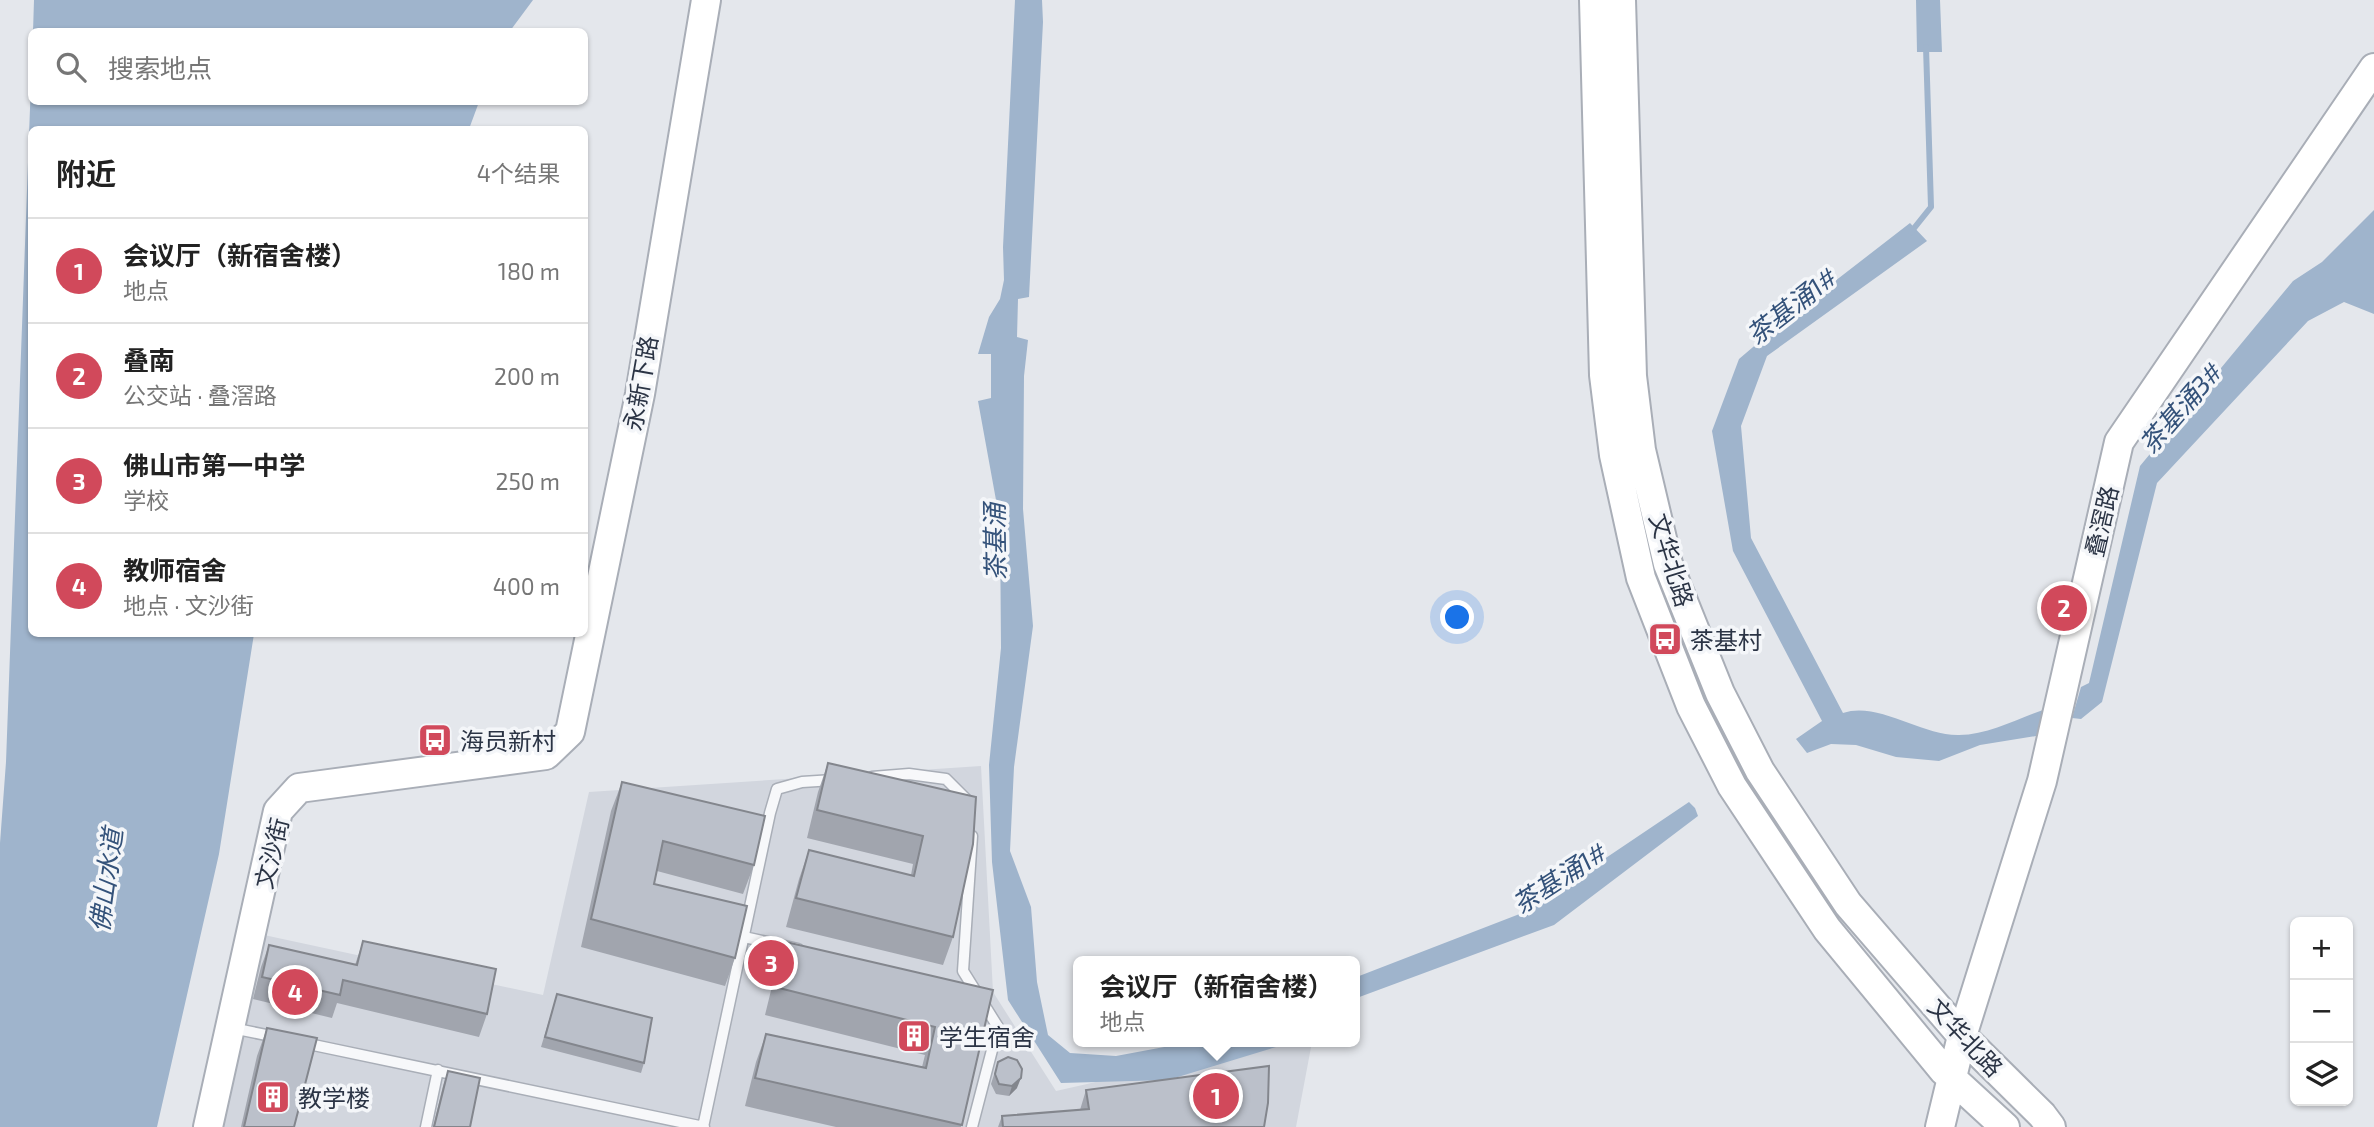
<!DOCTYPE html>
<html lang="zh">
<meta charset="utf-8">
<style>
body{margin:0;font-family:"Exo 2","Noto Sans SC",sans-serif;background:#f6f6f6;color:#222}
.controls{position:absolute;right:21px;bottom:21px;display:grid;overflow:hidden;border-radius:10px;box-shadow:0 2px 5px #0004}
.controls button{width:63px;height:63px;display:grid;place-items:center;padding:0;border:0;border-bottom:2px solid #e0e0e0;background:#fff;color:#222;font:35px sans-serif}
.you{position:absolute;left:1458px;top:618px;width:24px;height:24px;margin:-18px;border:5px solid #fff;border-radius:50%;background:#1a73e8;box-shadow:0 0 0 10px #1a73e833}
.badge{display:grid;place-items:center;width:46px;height:46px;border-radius:50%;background:#d1495b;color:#fff;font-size:23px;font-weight:700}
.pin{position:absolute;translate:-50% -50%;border:4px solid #fff;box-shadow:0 2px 7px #0006}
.popup{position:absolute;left:1073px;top:956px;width:287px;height:91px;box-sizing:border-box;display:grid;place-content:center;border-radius:10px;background:#fff;filter:drop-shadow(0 2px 5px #0005);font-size:23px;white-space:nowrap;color:#767676}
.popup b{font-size:26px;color:#222}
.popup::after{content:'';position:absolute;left:50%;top:100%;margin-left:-14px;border:14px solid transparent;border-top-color:#fff}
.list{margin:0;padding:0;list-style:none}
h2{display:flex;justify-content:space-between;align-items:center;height:91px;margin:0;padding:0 28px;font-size:30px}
h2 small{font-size:23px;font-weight:400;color:#767676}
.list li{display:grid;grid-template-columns:46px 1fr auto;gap:21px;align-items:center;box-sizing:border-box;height:105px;padding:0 28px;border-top:2px solid #e0e0e0}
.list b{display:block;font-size:26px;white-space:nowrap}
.list p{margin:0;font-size:23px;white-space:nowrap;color:#767676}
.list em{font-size:23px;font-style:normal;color:#767676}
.icon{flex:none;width:38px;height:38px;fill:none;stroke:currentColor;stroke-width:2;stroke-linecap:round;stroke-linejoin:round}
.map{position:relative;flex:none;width:2374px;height:1127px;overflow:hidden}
.search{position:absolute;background:#fff;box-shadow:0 2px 5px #0004;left:28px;top:28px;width:560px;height:77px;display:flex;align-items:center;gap:18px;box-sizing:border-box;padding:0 24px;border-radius:10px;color:#767676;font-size:26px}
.panel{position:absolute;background:#fff;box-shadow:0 2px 5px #0004;left:28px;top:126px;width:560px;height:511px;border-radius:10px}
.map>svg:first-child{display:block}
.built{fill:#d2d6de}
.water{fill:#9fb4cc}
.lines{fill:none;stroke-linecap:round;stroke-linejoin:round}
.stream{stroke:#9fb4cc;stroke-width:6}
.lane-casing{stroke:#a9aeb7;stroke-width:13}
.secondary-casing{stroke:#a9aeb7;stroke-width:32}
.lane{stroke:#f7f8fa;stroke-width:10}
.secondary{stroke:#fff;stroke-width:28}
.wall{fill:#a1a5ae}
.shaded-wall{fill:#83868d}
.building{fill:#bbc0ca;stroke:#83868d;stroke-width:2}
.labels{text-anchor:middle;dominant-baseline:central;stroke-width:7;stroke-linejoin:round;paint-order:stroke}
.street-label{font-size:24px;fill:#2b3445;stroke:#f4f6f9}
.poi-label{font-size:24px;fill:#2b3445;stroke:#f4f6f9;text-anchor:start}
.water-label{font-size:26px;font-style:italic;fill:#34527a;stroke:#f4f6f9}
</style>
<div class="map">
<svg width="2374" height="1127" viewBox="0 0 2374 1127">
<rect width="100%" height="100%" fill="#e4e7ec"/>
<path class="built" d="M981,766L993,992L1056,1091L1273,1042H1312L1296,1127H210L264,935L543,995L589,792Z"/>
<path class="water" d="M34,0H533L510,31L33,32Z
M1015,0H1042L1043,22L1029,297L1018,299L1017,337L1028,340L1024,376L1023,509L1033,626L1014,767L1010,851L1031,907L1037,982L1048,1035L1070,1053L1116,1056L1191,1042H1282L1276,1047L1168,1080L1061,1083L1008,1000L992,862L989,765L1001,648L1000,522L978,401L991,398V354H978L989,317L1000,299L1004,280L1003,247Z
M1916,0H1940L1942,52H1917Z
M31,81L32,102H479L469,129L32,130V634H254L219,854L157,1127H0V843L6,762Z
M2374,210V314L2344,302L2308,321L2157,483L2102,702L2081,719L2072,718L2081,687L2089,683L2140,466L2293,281L2322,262Z
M1910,223L1927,241L1767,356L1741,426L1751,538L1843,713C1878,701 1922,736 1959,735C1988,735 2017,719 2043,710V720L2036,736L1980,745L1939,761L1896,757L1856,745L1831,744L1807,753L1796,739L1822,721L1733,551L1712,431L1739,359L1786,319Z
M1689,802L1695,808L1698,816L1554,925L1354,999V978L1527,911Z"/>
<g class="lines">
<path class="stream" d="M1911,232L1931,207L1926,47"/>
<g class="lane-casing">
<path id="lane" d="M872,777L909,774L946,779L966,799L967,804
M972,836L963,971L998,1027L972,1127
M744,937L798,949
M232,1028L276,1037
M304,1043L704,1127
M426,1127L438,1070
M703,1127L770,813L777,789L802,782L833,780"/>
</g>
<g class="secondary-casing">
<path id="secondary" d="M1594,0L1604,375L1614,455L1641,578L1691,706L1732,786L1827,929L1944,1071L2005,1127
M1621,0L1632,376L1641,450L1668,564L1720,693L1760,771L1848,904L1962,1036L2042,1115L2051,1127
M208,1127L278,811L299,788L546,755L570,732L640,394L706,0
M1940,1127L1962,1036L2042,781L2119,442L2374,68"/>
</g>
<use href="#lane" class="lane"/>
<use href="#secondary" class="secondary"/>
</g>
<path class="wall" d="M828,763L976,797L953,937L943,965L786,927L799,879L809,850L911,875L913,864L807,838L818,792Z
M622,782L754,865L743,894L657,871L654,884L735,958L725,986L581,947L611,811Z
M363,941L487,1014L479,1037L337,1003L332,1018L253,999L261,967L269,945L355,965Z
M786,942L993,990L961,1127H836L745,1106L756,1062L766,1034L922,1067L925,1055L765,1015L776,970Z
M557,994L644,1063L641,1073L541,1047Z
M267,1028L294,1127H241L257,1056Z
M998,1062L1017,1088L1009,1096L996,1094L991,1084Z
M448,1071L470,1127H433L443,1086Z
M1086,1090L1264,1127H998L1002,1116L1080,1110Z"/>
<path class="shaded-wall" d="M1021,1078L1017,1088L1009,1096L1012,1086Z"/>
<path class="building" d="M828,763L976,797L973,844L953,937L796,898L809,850L914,876L923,836L817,810Z
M622,782L765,816L754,865L663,841L654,884L747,906L735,958L591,919Z
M363,941L496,969L487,1014L343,980L340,995L262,977L269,945L357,965Z
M786,942L993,990L962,1125L755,1078L766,1034L926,1068L935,1027L775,987Z
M557,994L652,1018L644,1063L545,1037Z
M267,1028L317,1038L294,1127H244Z
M1008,1057L1017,1060L1022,1069L1021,1078L1012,1086L999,1084L995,1074L998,1062Z
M1269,1066L1268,1103L1264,1127H1003L1002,1116L1089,1109L1086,1090Z
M448,1071L480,1078L470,1127H434Z"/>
<defs>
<g id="bus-square" transform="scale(1.75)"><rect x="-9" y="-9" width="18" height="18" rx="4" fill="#d1495b" stroke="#f4f6f9"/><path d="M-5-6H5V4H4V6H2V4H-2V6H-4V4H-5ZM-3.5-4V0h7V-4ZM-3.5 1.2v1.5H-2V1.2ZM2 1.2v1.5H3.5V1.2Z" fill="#fff"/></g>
<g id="building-square" transform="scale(1.75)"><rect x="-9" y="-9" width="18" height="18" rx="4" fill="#d1495b" stroke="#f4f6f9"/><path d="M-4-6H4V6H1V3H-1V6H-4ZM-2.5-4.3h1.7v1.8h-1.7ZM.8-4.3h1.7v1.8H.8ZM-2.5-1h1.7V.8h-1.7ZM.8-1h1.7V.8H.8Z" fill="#fff"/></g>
</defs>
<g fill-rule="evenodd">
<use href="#bus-square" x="1665" y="639"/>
<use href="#bus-square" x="435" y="740"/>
<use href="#building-square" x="914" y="1036"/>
<use href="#building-square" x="273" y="1097"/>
</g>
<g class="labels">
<g class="street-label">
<text transform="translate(640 383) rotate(-80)">永新下路</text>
<text transform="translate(2101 521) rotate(-77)">叠滘路</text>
<text transform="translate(1672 560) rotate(73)">文华北路</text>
<text transform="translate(271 853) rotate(-76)">文沙街</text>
<text transform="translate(1966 1037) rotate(47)">文华北路</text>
</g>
<g class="poi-label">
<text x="1690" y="639">茶基村</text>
<text x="460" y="740">海员新村</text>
<text x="939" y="1036">学生宿舍</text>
<text x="298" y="1097">教学楼</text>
</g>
<g class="water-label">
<text transform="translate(1791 305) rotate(-38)">茶基涌1#</text>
<text transform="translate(2180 407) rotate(-49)">茶基涌3#</text>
<text transform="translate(994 542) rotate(-91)">茶基涌</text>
<text transform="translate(1559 877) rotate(-33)">茶基涌1#</text>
<text transform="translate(105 880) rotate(-82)">佛山水道</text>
</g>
</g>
</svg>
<div class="controls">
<button>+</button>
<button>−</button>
<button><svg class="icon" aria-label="layers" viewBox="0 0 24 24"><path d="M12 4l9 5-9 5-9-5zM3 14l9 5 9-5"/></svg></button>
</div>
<div class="you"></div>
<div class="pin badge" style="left:1216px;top:1096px">1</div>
<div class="popup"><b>会议厅（新宿舍楼）</b>地点</div>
<div class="pin badge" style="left:2064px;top:608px">2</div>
<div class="pin badge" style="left:771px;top:963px">3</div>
<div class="pin badge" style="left:295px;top:992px">4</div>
<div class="search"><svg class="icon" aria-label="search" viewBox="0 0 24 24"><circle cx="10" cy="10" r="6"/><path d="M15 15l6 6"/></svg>搜索地点</div>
<section class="panel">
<h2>附近<small>4个结果</small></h2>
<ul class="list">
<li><span class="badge">1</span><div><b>会议厅（新宿舍楼）</b><p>地点</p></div><em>180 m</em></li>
<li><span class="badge">2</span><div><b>叠南</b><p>公交站 · 叠滘路</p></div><em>200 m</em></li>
<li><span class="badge">3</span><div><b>佛山市第一中学</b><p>学校</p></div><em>250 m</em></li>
<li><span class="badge">4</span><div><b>教师宿舍</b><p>地点 · 文沙街</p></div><em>400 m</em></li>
</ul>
</section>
</div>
